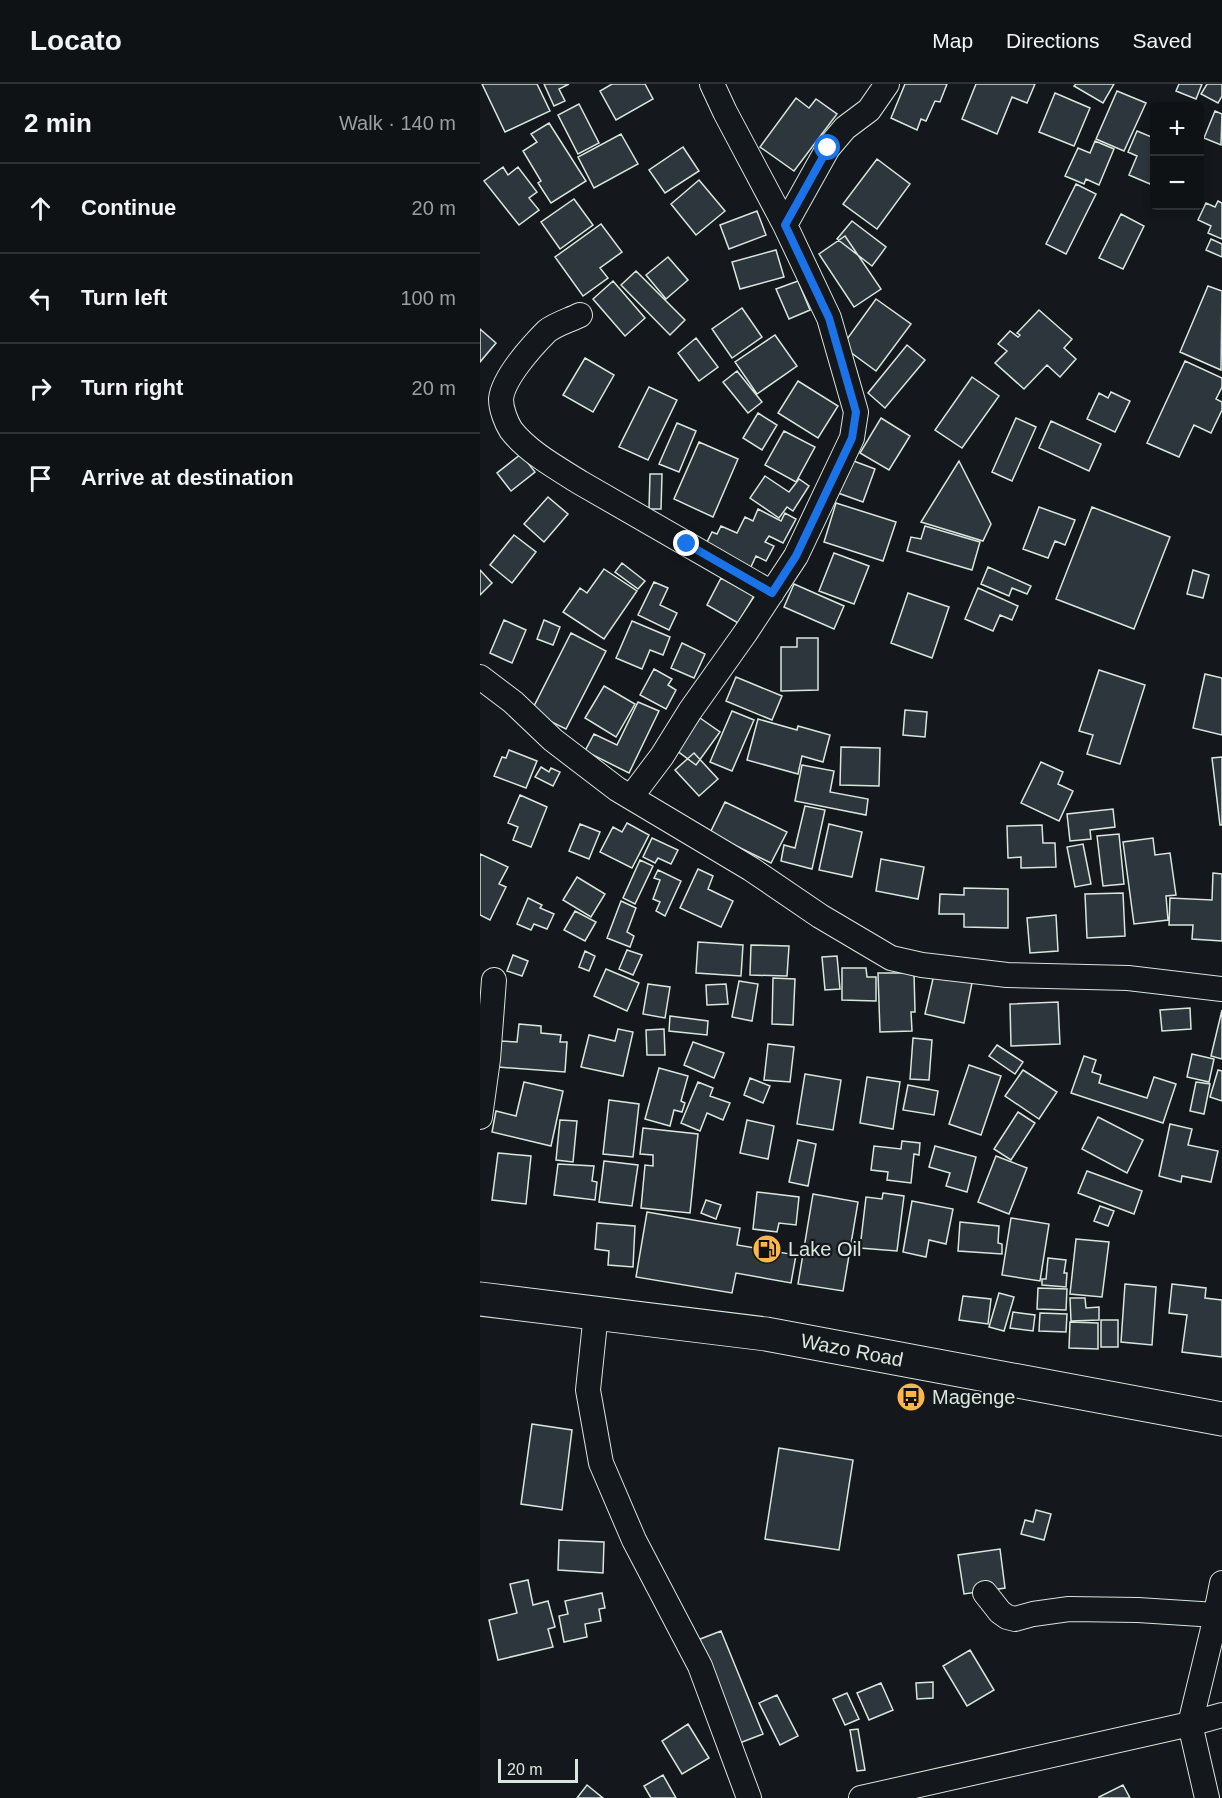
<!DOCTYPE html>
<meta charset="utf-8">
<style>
body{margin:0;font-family:Helvetica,sans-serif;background:#1d2022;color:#f1f3f6}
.controls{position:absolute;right:18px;top:18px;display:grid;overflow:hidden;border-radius:6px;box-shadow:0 3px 9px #0003}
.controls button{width:54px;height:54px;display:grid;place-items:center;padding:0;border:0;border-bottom:2px solid #2f3234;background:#0f1215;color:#f1f3f6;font:30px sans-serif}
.scale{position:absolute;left:18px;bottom:15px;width:80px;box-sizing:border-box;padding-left:6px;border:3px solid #d8e6dc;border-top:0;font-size:16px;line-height:21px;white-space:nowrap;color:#d8e6dc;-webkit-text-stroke:4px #14181c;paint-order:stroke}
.stop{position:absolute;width:18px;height:18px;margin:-14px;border:4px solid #1a73e8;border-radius:50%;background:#fff}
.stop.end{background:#1a73e8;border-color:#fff;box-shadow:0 2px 6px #0008}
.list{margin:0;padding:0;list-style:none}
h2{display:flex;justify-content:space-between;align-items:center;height:78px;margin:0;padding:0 24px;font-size:26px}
h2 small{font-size:20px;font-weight:400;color:#9b9ea0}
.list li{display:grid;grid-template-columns:39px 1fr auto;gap:18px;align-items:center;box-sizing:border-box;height:90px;padding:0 24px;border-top:2px solid #2f3234}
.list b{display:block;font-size:22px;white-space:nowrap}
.list em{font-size:20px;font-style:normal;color:#9b9ea0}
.icon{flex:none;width:33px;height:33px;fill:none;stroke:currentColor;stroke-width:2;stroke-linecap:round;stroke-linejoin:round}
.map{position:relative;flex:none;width:742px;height:1714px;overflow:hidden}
header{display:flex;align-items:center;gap:36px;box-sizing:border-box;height:84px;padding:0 30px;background:#0f1215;border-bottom:2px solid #2f3234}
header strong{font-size:28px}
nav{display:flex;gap:33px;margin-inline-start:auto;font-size:21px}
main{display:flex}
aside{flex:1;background:#0f1215}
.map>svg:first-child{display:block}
.building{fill:#2c363c;stroke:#d8e6dc;stroke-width:1.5}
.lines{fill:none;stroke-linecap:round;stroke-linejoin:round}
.minor-casing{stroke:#d8e6dc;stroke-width:26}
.secondary-casing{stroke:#d8e6dc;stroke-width:35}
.minor{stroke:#14181c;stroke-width:24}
.secondary{stroke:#14181c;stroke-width:33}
.route{stroke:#1a73e8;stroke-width:8}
.labels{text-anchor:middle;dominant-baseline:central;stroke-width:4.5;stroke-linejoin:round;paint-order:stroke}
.poi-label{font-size:20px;fill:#d8e6dc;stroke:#14181c;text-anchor:start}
.street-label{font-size:20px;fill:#d8e6dc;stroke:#14181c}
</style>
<header>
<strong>Locato</strong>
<nav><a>Map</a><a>Directions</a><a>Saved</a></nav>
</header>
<main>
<aside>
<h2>2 min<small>Walk · 140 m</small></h2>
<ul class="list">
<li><svg class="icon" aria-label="ahead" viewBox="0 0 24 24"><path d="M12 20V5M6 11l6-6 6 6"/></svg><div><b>Continue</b></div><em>20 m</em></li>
<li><svg class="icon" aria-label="left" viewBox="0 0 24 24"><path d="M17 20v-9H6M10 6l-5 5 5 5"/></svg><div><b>Turn left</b></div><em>100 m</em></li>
<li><svg class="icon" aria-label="right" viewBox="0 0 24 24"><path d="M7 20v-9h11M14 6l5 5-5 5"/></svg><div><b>Turn right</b></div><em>20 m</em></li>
<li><svg class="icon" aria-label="arrive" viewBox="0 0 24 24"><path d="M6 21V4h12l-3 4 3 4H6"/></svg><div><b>Arrive at destination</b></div></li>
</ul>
</aside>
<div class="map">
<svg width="742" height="1714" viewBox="0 0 742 1714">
<rect width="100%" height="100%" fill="#14181c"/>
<path class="building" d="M2,0H57L70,27L25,48Z
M64,0H89L79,5L85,17L74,22Z
M132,0H165L173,15L136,36L120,7Z
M425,0H467L460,18L455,17L446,37L441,35L437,46L411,34Z
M496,0H555L547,19L532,13L517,50L482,35Z
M596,0H634L623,19L594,2Z
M699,0H722L716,15L696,7Z
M727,0H742V12L738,19L721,10Z
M637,7L666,19L644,67L616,55Z
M575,9L610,24L594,62L559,48Z
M316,14L329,24L336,15L357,30L314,87L280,63Z
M99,20L119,59L98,70L78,31Z
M735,27L742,30L741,61L724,54Z
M69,39L106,97L71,119L58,99L61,97L43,67L57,58L51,50Z
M657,47L674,54V89L670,100L649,91L657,72L648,68Z
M141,50L158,80L114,104L98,73Z
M615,57L634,65L619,101L606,95L604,100L585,92L598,64L610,69Z
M203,63L219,87L185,109L169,86Z
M397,75L430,100L397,145L363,120Z
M23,83L28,91L38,83L57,108L49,114L59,126L39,141L4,97Z
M219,96L245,127L216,151L191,120Z
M596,100L616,110L586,170L566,160Z
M94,115L113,141L80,165L61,138Z
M738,117L742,119V155L728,149L731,142L718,136L726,119L735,123Z
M277,127L286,151L249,165L240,141Z
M641,130L664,142L643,185L619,174Z
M372,137L406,163L392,182L357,155Z
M121,140L142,168L120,184L128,194L103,212L75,173Z
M365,152L401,205L374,223L339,170Z
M731,155L742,160V173L726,166Z
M296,166L304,193L260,205L252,178Z
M188,173L208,196L186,215L166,191Z
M156,187L205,236L190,251L141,201Z
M133,197L165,234L145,252L113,215Z
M318,197L330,226L309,235L296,205Z
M728,202L742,207L741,286L700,268Z
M396,215L431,240L396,287L362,262Z
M262,224L282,253L252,274L232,245Z
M559,226L592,255L584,264L596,275L580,293L567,281L544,305L515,279L527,267L518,260L530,247L538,253L540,251L537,249Z
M0,245L16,259L0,278Z
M295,251L317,282L277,310L255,278Z
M216,254L238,283L219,297L198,269Z
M427,261L445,276L405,324L388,309Z
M105,274L134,291L113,328L83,311Z
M705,277L742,294V303L736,315L742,318V326L731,349L714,341L699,373L667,359Z
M257,287L282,318L268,329L243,298Z
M492,293L519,312L482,364L455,346Z
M318,297L358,322L338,354L298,329Z
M169,303L197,316L168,376L139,363Z
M631,308L650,317L635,348L607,335L619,309L628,314Z
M278,329L297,341L282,366L263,354Z
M401,334L430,352L409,386L380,369Z
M536,334L556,343L532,397L512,388Z
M571,337L621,360L609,387L559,364Z
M197,339L216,347L199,388L179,380Z
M304,347L335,363L316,398L285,381Z
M219,358L258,375L233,433L194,415Z
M41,370L55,388L31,407L17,389Z
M371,376L395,385L383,418L358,409Z
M479,377L511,440L503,457L441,438Z
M170,390H182L181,425H169Z
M285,392L309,408L319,395L329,402L313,427L307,423L299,434L270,414Z
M68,413L88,430L64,458L44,440Z
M356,419L416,438L403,477L344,458Z
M559,423L595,436L585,461L575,457L568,474L543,465Z
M612,423L690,453L654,545L576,515Z
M278,425L301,437L305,429L316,435L303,459L289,452L285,458L294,462L286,477L276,472L270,485L225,462L232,448L237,450L241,442L257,449L265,433L273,437Z
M445,442L500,458L492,486L427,467L431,453L441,455Z
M34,451L56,468L32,499L10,481Z
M354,469L389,482L374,520L339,507Z
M142,479L165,497L158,505L135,488Z
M508,483L551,502L547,510L532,504L529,512L501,500Z
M124,485L157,507L124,555L83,528L100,504L107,509Z
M0,486L12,499L0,511Z
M713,486L729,491L723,514L707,510Z
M241,494L274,512L258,539L227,521Z
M174,498L188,504L180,521L197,529L189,546L158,531Z
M314,500L364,522L354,545L304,523Z
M498,504L538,522L532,536L520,531L513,547L485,535Z
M428,509L469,523L452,574L411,559Z
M24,536L46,546L32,579L10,569Z
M64,536L80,543L73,561L57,555Z
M152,537L190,553L183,571L170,566L162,585L136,574Z
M91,549L126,567L86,645L51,628Z
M317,554H338V606L301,607V563H317Z
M202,559L225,570L214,594L191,584Z
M174,585L192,595L188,601L196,606L186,625L160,611Z
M619,586L665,601L640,680L607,670L613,651L599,647Z
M725,590L742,594V651L713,644Z
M256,593L302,612L292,636L246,617Z
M124,602L155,620L136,653L105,634Z
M158,618L179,627L149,689L105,667L114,650L137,661Z
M425,626L447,628L445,653L423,651Z
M252,627L274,636L252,687L230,678Z
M220,634L240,648L216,681L196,666Z
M278,635L317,646L318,642L350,651L343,678L322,672L318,690L267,676Z
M361,663L400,664L399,702L360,701Z
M29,666L57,677L46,704L14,692L22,673L26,674Z
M214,669L238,695L219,712L195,686Z
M742,673V741H740L732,674Z
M561,678L583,688L578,700L593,707L579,737L541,719Z
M322,681L354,687L350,708L388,715L386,731L315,717Z
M61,683L69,688L71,684L80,688L73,702L55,693Z
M40,711L67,723L51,763L33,756L38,743L28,739Z
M245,718L307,748L291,779L230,749Z
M325,722L345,726L332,785L301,777L304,761L315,764Z
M633,725L635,743L610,746L611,755L590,757L587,730Z
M147,739L169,751L152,784L120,768L133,743L142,748Z
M100,740L120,748L109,775L89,767Z
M349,740L382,748L372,793L339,786Z
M562,741L563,759H575L576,783L541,784V773L528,774L527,742Z
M639,750L644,800L623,802L617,752Z
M172,754L198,766L191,780L178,774L175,779L163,773Z
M673,754L675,771L690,769L696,811L686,812L688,836L654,840L643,758Z
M603,760L611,800L595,803L587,763Z
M0,770L28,783L19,800L26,803L10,836L0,831Z
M401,775L444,783L438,815L396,807Z
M160,776L173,782L155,820L143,814Z
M218,785L233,792L228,805L253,817L241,843L200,824Z
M178,786L201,797L185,832L176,827L180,818L173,815L180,796L174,794Z
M733,789L742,790V857L712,855L713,841H689L690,814L732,816Z
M97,793L125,810L111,833L83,816Z
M484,804L528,805V844L484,843V830H459L460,810L484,811Z
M643,809L645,852L607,854L605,810Z
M48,814L62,821L60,824L74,830L67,845L54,840L51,846L37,840Z
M141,817L156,824L147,848L154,852L150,863L127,854Z
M95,827L116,838L105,857L84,846Z
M576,831L578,867L550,869L547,834Z
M218,858L263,861L261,892L216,889Z
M271,861L309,862L307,892L270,891Z
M147,866L162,871L153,891L139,885Z
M105,867L115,872L109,887L99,883Z
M33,871L48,877L42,892L27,887Z
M357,872L360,905L345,906L342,873Z
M362,884H386L387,893H396V917L362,916Z
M126,885L159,899L147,927L114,912Z
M455,886L493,894L484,939L445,930Z
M398,889H434L435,928H431L432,947L400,948Z
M293,894L315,895L313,941L292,940Z
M259,897L278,900L272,937L252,933Z
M168,900L190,903L185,934L163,930Z
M246,900L248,920L227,921L226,901Z
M578,918L580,960L531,962L530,920Z
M710,924L711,945L682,947L680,926Z
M742,926V975L731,972Z
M190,932L228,937L227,951L189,947Z
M39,940L61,942V949L81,951L80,958H87L85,988L18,983L20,957L37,958Z
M138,945L153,948L143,992L101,983L109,951L135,957Z
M184,945L185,971H167L166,946Z
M433,954L452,956L449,996L430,995Z
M213,958L244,969L234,994L204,981Z
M288,960L314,963L310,998L284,996Z
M517,961L543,978L535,990L509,972Z
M712,970L734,975L729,998L707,993Z
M604,972L616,976L612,988L621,991L619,999L667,1014L674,993L696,1000L683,1039L591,1009Z
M489,981L521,992L501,1051L469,1040Z
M179,984L208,992L201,1017L205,1019L202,1028L194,1026L190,1042L165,1035Z
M543,986L577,1008L559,1035L525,1012Z
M738,986L742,987V1017L730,1013Z
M325,990L361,996L353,1046L317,1040Z
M387,993L420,998L413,1045L380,1039Z
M270,994L290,1002L283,1019L264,1011Z
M44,998L83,1007L71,1062L12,1048L16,1027L36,1032Z
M218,998L233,1004L230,1012L250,1019L243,1036L227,1029L220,1047L201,1039Z
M716,998L730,1000L724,1030L710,1027Z
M428,1001L458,1007L454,1031L423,1026Z
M129,1016L159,1020L153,1073L123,1070Z
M538,1028L555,1039L531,1076L514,1065Z
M618,1033L663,1056L647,1089L602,1065Z
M80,1036L97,1037L93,1078L76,1076Z
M267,1036L294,1042L288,1075L260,1069Z
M690,1040L712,1045L708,1061L738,1067L731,1098L702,1092L701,1098L679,1092Z
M163,1044L218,1050L210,1129L161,1124L165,1081L173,1082V1071L160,1070Z
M318,1056L336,1060L328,1102L309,1098Z
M422,1057L440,1059L439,1071L434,1070L431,1099L407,1096L408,1088L391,1086L394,1062L421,1065Z
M455,1062L496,1073L487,1108L466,1102L470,1089L449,1083Z
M18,1069L51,1072L46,1120L12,1116Z
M516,1072L547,1084L529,1130L498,1118Z
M124,1077L158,1081L152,1122L119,1118Z
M78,1080L114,1082L112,1097L117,1098L115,1116L74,1111Z
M607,1087L662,1107L654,1130L598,1109Z
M277,1108L319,1113L316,1141L299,1139L297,1148L273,1145Z
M403,1109L424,1112L417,1167L380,1164L386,1113L402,1115Z
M333,1110L378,1118L363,1207L318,1200Z
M226,1116L241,1121L236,1135L221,1129Z
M432,1117L473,1125L466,1160L449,1156L446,1173L423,1168Z
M620,1122L634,1127L628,1142L614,1137Z
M167,1128L260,1144L257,1161L316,1171L311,1199L256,1189L252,1209L156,1193Z
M531,1134L569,1140L560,1197L522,1191Z
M480,1138L519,1142L518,1159L522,1160V1170L478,1167Z
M117,1139L155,1142L153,1183L128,1181L129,1167L115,1165Z
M596,1155L629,1158L622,1213L590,1210Z
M568,1174L586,1176L584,1189H587L586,1203L562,1201V1195H566Z
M645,1200L676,1203L672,1261L641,1258Z
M692,1200L726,1204L725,1214L742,1216V1273L702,1268L707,1231L689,1229Z
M558,1204L587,1205L586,1226L557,1225Z
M519,1209L534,1213L524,1247L509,1243Z
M483,1212L511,1215L508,1240L479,1236Z
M590,1214H605L606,1224L619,1223V1236L591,1237Z
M533,1228L555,1231L553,1247L530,1244Z
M560,1229L587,1230L586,1248L559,1247Z
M621,1236H638V1263H621Z
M590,1238L618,1239V1265L589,1264Z
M52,1340L92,1346L82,1426L41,1420Z
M299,1364L373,1376L359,1466L285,1455Z
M556,1426L571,1430L564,1456L541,1450L545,1436L553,1438Z
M79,1456L124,1458L123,1489L78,1486Z
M520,1465L525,1504L484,1510L478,1471Z
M48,1496L53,1521L68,1517L75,1543L68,1545L73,1563L18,1576L9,1536L37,1529L30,1500Z
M122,1509L125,1524L119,1525L121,1537L105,1540L107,1553L84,1558L79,1532L88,1530L85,1517Z
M241,1547L283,1650L257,1660L215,1557Z
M490,1566L514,1606L487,1622L463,1582Z
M453,1598V1614L437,1615L436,1599Z
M401,1599L413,1626L389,1636L377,1609Z
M367,1609L379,1635L365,1641L353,1615Z
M297,1611L318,1652L300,1661L279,1619Z
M208,1640L229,1674L202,1690L182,1657Z
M378,1645L385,1686L377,1687L370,1646Z
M183,1691L196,1714H171L164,1702Z
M107,1701L123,1714H97Z
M643,1701L650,1714H619V1713Z"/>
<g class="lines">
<g class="minor-casing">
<path id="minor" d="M305,141L348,64L365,44L389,26L407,0
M100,231C90,236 76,240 67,247C52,262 23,294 21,315C21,325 26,338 31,346C48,368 77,384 101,399L292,509
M0,593L33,618L73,656L137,705L271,785L340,832L411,874L442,881L527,891L648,894L742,905
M151,713L182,672L210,627L266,548L316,472L372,354L376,328L349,234L305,141L245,28L232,0
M0,1033L8,975L14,896
M116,1229L108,1306L121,1379L154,1456L220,1582L269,1714
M505,1509L520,1528L527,1533L535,1535L553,1530L589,1525L658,1526L736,1531
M381,1714L710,1640L742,1631
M727,1714L710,1640L732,1549L742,1499"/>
</g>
<g class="secondary-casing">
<path id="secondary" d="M0,1215L286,1250L742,1335"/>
</g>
<use href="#minor" class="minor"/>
<use href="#secondary" class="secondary"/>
</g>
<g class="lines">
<path class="route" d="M207,460L292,509L316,472L372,354L376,328L349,234L305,141L348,64"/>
</g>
<defs>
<g id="fuel-disc" transform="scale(1.5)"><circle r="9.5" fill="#ffb74d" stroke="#14181c"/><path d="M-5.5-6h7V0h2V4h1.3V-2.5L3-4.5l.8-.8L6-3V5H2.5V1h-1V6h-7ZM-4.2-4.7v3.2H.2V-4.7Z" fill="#111"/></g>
<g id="bus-disc" transform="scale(1.5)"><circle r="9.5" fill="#ffb74d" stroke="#14181c"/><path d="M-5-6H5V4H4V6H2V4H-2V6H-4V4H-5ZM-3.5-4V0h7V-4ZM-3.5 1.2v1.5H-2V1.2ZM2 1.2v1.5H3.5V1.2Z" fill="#111"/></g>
</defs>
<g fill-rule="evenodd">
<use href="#fuel-disc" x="287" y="1165"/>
<use href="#bus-disc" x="431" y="1313"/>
</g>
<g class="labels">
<g class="poi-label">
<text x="308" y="1165">Lake Oil</text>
<text x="452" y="1313">Magenge</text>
</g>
<g class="street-label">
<text transform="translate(372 1266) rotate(11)">Wazo Road</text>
</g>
</g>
</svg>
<div class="controls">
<button>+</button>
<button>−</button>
</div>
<div class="scale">20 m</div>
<div class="stop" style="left:348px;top:64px"></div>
<div class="stop end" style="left:207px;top:460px"></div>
</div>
</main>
